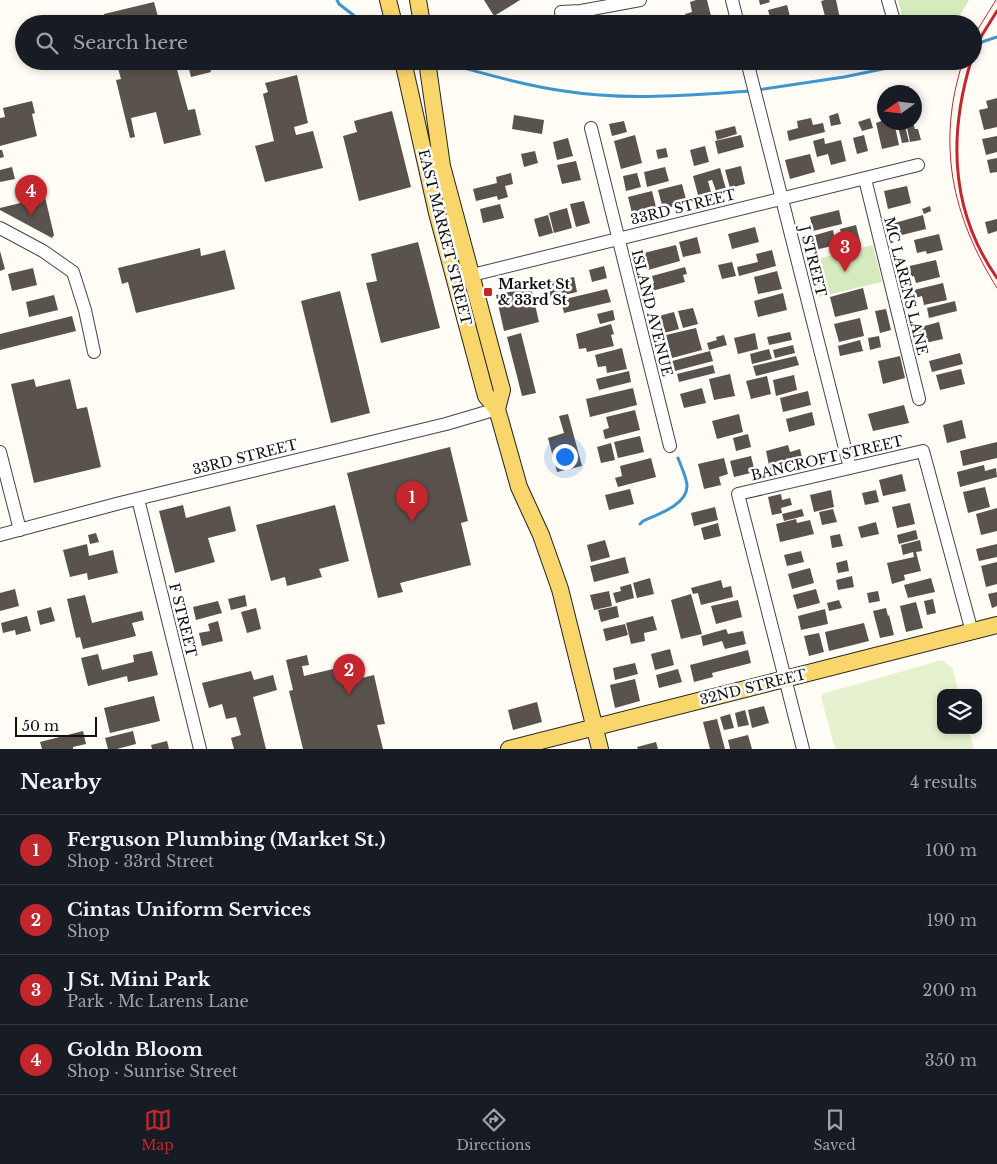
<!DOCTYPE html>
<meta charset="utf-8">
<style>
body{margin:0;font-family:"Libre Baskerville",serif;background:#20242c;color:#f1f3f6}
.controls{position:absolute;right:15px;bottom:15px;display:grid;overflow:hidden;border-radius:10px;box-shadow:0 2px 8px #0003}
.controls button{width:45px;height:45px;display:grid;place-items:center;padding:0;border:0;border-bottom:1px solid #363941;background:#171b24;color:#f1f3f6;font:25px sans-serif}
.compass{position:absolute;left:877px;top:85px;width:45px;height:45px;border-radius:50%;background:#171b24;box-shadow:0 2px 8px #0003;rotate:256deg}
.scale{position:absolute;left:15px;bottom:12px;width:82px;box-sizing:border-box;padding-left:5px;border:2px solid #111;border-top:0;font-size:14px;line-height:18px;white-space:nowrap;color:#111;-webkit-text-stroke:4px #fff;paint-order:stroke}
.you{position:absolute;left:564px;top:456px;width:18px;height:18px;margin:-12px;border:4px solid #fff;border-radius:50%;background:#1a73e8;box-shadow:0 0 0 8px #1a73e833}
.badge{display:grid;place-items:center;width:32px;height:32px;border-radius:50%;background:#c4262e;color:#fff;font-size:16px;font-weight:700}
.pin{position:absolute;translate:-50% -41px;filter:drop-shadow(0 1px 2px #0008)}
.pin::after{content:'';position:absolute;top:26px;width:18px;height:15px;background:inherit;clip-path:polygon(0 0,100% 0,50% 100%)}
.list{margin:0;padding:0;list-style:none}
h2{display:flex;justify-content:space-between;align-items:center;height:65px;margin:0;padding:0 20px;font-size:21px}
h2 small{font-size:16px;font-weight:400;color:#9ea1a6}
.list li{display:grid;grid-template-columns:32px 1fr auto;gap:15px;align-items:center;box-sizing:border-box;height:70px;padding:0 20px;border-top:1px solid #363941}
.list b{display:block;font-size:19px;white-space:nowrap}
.list p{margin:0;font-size:16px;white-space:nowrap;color:#9ea1a6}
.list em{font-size:16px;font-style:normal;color:#9ea1a6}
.icon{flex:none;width:28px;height:28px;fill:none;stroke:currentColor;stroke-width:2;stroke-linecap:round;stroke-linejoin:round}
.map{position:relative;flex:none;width:997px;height:749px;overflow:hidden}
.search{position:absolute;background:#171b24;box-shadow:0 2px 8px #0003;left:15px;right:15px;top:15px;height:55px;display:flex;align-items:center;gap:12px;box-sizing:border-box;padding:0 18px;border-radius:28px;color:#9ea1a6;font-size:19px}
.sheet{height:345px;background:#171b24}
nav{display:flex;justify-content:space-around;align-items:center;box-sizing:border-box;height:70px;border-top:1px solid #363941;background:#171b24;font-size:14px;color:#9ea1a6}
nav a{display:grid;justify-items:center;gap:2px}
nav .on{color:#c4262e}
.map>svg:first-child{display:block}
.green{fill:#d5ebbd}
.pitch{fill:#e6f2cf}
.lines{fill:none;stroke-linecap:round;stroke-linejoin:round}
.stream{stroke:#3f96cf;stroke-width:3}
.building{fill:#5a524d}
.minor-casing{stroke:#444;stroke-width:14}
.major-casing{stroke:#222;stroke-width:18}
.minor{stroke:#fff;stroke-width:12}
.major{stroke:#f9d66b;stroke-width:16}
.tram{stroke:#c4262e;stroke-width:1}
.rail{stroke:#c4262e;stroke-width:3}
.poi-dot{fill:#c4262e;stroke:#fff;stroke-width:2}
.labels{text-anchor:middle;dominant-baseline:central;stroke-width:5;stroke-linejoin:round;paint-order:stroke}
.street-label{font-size:14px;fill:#111;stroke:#fff}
.poi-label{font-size:14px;font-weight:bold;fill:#111;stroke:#fff;text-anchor:start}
</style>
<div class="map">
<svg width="997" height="749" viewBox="0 0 997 749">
<rect width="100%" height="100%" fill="#fffdf5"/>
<path class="green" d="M898,0H969L955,24H904Z
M873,245L882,282L818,297L809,261Z"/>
<path class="pitch" d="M942,660L953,669L959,693H941V730H969L974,749H835L821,697L822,694Z"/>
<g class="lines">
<path class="stream" d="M337,0L339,4L365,24
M973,45L997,37
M438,61C480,72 521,85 564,91C625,101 690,95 751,91
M757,90L844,77L921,61
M640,524L643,521C656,515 688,505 687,485C686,476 681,466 678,458"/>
</g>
<path class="building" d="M484,0H520L494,16Z
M696,0H707L711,16L687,22L685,14L692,12L690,2Z
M759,0H769L770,2L760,5Z
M825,0H836L841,23L827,24L821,1Z
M154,2L160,24H107L104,14Z
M787,5L792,24H763L762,19L770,17L768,10Z
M640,15L642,24H624L623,19Z
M869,20L870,24H857V23Z
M116,61H169L171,67L176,66L188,110L195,109L201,135L164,144L156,112L131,118L135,137L130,138L116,80L121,79Z
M187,61H208L211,72L191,77Z
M701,61H722L723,64L703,68Z
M297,75L308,123L294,127L296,135L313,131L323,168L265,182L255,146L274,141L263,94L268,92L265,83Z
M997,98V127L984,130L979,110L988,108L986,101Z
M32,101L35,113L32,114L37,136L0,146V118L5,117L3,108Z
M392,111L411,187L359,201L343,136L357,132L354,121Z
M838,113L841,124L831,126L829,116Z
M514,115L544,120L542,134L512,129Z
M811,118L813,125L823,123L825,132L789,141L787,131L798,128L797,121Z
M870,118L873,128L862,131L858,122Z
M884,120V122H894L899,145L882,149L876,123Z
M624,121L627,132L612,136L609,124Z
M897,122H904L909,142L902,143Z
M906,122H913L915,129H918L921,140L910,142Z
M735,126L737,134L717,140L715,131Z
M635,135L642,163L621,169L614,141Z
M741,135L744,147L718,154L715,141Z
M864,135L868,151L857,154L853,138Z
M997,136V152L986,155L982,139Z
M568,138L573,156L557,160L553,142Z
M824,138L825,144L841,140L846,161L831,165L828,154L817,157L813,141Z
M705,146L709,162L694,166L690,150Z
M666,148L668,157L658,159L656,150Z
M0,150H2L4,157L0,158Z
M535,151L538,163L524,167L521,154Z
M810,154L815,172L790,179L785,160Z
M997,158V172L990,173L987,160Z
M576,161L581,180L562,184L557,165Z
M741,166L745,184L730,188L725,170Z
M12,167L15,179L0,182V170Z
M665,167L669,181L647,187L644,172Z
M720,168L726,189L716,191L712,180L708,181L711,192L698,195L693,176Z
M511,173L513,184L505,186L508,197L498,200L497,196L476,201L473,189L497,183L496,177Z
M637,173L641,187L626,191L623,176Z
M682,184L687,203L663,209L658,190Z
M907,186L911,203L888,209L884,191Z
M652,191L657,211L633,217L628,197Z
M45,197L54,235L52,238L0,210V208Z
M584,201L590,223L576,227L570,204Z
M500,204L504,218L483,223L480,209Z
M930,206L931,211L924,214L922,209Z
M567,208L572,228L554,233L549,213Z
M839,210L842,224L813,231L810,217Z
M548,215L553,233L539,237L534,219Z
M923,215L926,229L894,237L891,224Z
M997,219V231L988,234L985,222Z
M856,225L861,245L845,249L840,229Z
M755,227L759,242L732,249L728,234Z
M833,230L836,245L815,250L812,236Z
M939,234L943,250L927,254L926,251L917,253L914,240Z
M697,237L701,253L683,257L679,242Z
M418,242L440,328L381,343L366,283L377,281L371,254Z
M676,245L680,261L648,270L644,253Z
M200,248L201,256L225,250L235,289L136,313L128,282L122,284L118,268Z
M772,250L776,266L739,276L737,267L758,262L756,254Z
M0,251L5,269L0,271Z
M936,260L940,277L916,283L914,276L907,278L905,267Z
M732,262L736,276L722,279L718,265Z
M604,266L607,278L592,282L589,270Z
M685,267L687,274L683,275L685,282L648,292L646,286L654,283L652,276Z
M33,268L37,285L12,291L8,274Z
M777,271L782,289L758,294L754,277Z
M574,277L577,292L551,298L547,283Z
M943,283L947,300L924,305L922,296L916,298L914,290Z
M531,287L539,322L504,331L496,295Z
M863,288L868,309L835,317L830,297Z
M607,289L611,302L564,313L561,300Z
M340,291L370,413L331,423L301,301Z
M783,293L787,310L758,317L754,301Z
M54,295L58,310L29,317L26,302Z
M955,301L957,311L929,318L927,308Z
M693,308L698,324L683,328L678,311Z
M886,309L891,330L880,333L875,311Z
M613,310L615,320L600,324L597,314Z
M674,312L679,329L664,333L659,316Z
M72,316L76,331L0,350V334Z
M860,318L864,336L839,342L834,324Z
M939,322L943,339L921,344L917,328Z
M611,324L614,334L611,335L614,346L587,352L586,348L579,349L576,334Z
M696,328L702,350L672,358L666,335Z
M790,332L792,340L769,345L767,337Z
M521,333L536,393L522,396L507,337Z
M755,333L758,349L738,354L734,338Z
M724,335L727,345L709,350L707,343L717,340L716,337Z
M879,336L881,347L870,350L868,338Z
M860,340L863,351L840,356L838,346Z
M793,345L795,353L775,358L773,350Z
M622,348L627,369L607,373L606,366L598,367L595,355Z
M769,349L772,359L752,364L750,354Z
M710,351L713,361L675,371L672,361Z
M960,353L963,364L932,372L929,361Z
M796,356L799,365L756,376L753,366Z
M900,356L905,378L883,384L878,361Z
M713,365L715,373L679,382L677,374Z
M961,369L965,384L940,390L936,375Z
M629,371L631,382L599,390L596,379Z
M730,374L735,396L714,400L709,379Z
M794,375L797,390L776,396L773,380Z
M767,376L771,394L751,399L746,381Z
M34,379L36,387L70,379L77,409L87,407L101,467L34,483L11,384Z
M633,388L637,405L590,417L586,399Z
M702,388L706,403L684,408L680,394Z
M808,391L811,405L783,412L780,398Z
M904,405L909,423L873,431L868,414Z
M635,410L640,430L605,439L603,430L609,428L606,417Z
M812,412L815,425L789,432L786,419Z
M568,414L582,466L557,472L548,438L564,433L559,416Z
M739,414L743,432L717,439L712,421Z
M962,420L966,438L947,443L943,425Z
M748,434L751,447L736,451L733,438Z
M640,436L644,452L618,458L614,442Z
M997,442V458L963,466L960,451Z
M611,443L615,460L601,463L597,447Z
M788,445L790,452L800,449L803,462L770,470L766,451Z
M450,447L468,521L461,523L471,565L400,583L403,592L378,598L347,473Z
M751,456L755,472L734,477L730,461Z
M651,458L656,477L618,487L615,478L622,476L620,466Z
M724,458L728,474L719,477L721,485L704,489L698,464Z
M984,465L985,471L996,468L997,477L960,487L957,472Z
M902,474L906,491L883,496L879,480Z
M985,487L990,507L968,513L963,492Z
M630,489L634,504L609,510L605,495Z
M831,490L834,507L814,512L810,495Z
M876,490L879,502L865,505L862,493Z
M781,494L782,500L790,498L792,505L781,508L782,513L772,515L768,497Z
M910,503L915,524L897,528L892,507Z
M183,505L186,518L230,506L236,531L208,538L215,562L175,573L159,511Z
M335,505L349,561L319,569L322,577L287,586L285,577L271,581L256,525Z
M715,507L718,520L694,526L691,513Z
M997,508V531L981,535L976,514Z
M802,509L804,516L784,521L782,514Z
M833,509L837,522L822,525L819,512Z
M796,519L797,523L810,520L814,534L780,542L776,524Z
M876,522L879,534L861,538L858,527Z
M718,523L721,536L704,540L701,528Z
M916,530L918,539L899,544L897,535Z
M96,533L99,542L90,544L88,535Z
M840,534L843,546L832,548L830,536Z
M605,540L610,557L591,562L587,545Z
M920,540L922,551L916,552L921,571L904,575L905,580L892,584L887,563L914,557L913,552L903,555L901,545Z
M87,544L89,556L113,550L118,573L88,580L87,573L70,577L63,550Z
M997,544V557L979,561L976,549Z
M801,551L804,562L787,566L784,555Z
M625,557L629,573L594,582L590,566Z
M847,560L849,571L838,573L836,563Z
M997,562V584L986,587L981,566Z
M810,568L814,583L792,589L788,574Z
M852,576L854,587L838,590L836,580Z
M650,578L654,594L637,598L633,583Z
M931,578L935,592L908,598L904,585Z
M721,580L723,588L731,586L733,597L701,605L698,593L693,594L691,588Z
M631,584L634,598L616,603L613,593L621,591L620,587Z
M15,589L19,606L0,611V593Z
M816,589L820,603L797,609L793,595Z
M609,591L612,606L594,610L590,595Z
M878,591L880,601L869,603L867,593Z
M997,592V606L992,608L988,594Z
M691,594L702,634L681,639L671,600Z
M85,595L92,623L142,611L144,620L132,623L136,636L83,649L80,637L76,638L67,599Z
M245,595L247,606L231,610L228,599Z
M933,599L936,613L927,615L924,601Z
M738,600L742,617L716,624L711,606Z
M839,600L842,608L829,611L827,603Z
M218,601L222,613L196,620L193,607Z
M916,602L923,628L906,632L900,606Z
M617,606L619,617L601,622L598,610Z
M51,607L55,621L40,625L37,611Z
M256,608L261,629L247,633L241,612Z
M886,608L888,616L889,615L894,635L880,638L873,611Z
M825,609L828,624L801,630L798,616Z
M27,616L31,631L16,635L15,630L3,633L1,623Z
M653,616L657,630L644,633L645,641L631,644L626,623Z
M218,621L223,641L202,646L199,633L210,631L208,624Z
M864,623L869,641L829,651L825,632Z
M625,624L628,635L606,641L603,629Z
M726,629L728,634L743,631L746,644L725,649L722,641L703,646L701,636Z
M819,633L824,652L809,656L804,636Z
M670,649L674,665L655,670L651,654Z
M748,650L751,663L712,673L713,677L694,682L690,665Z
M152,651L158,675L128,682L127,676L88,686L81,658L98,654L102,670L134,662L133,655Z
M307,655L309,665L302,666L304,676L358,663L362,678L374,675L385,724L377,725L383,749H303L289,691L293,690L286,660Z
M635,663L638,674L615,680L613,668Z
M678,669L682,682L659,688L656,675Z
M251,671L254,680L273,675L277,690L253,697L266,749H234L231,738L241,735L236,717L226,719L222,704L209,708L202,683Z
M635,679L640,701L615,708L610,685Z
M154,696L160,721L110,733L104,708Z
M537,702L542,722L513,730L508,710Z
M764,706L769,723L752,728L748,710Z
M745,710L749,725L738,727L735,713Z
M730,714L734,728L724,730L720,717Z
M717,719L725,749H710L703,722Z
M83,731L86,744L73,747V749H42L40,742Z
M133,731L136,744L117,749H108L105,738Z
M748,735L752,749H730L728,740Z
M167,741L169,749H152L151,745Z
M656,742L658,749H638L637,747Z"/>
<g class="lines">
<g class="minor-casing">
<path id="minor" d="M732,0L738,24
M888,0L895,24
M564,24L561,12L581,11L640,0
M747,61L850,468
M591,128L670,446
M865,179L919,399
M0,228L43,251L73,272L85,310L94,352
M464,277L918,165
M0,452L20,530
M138,499L200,749
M0,535L120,503L446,424L497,409
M803,749L738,494L923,451L972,632"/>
</g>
<g class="major-casing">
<path id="major" d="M388,0L394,24
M418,0L422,24
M403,61L437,213L486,396L497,409L519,487L541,535L560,589L600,749
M427,61L442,166L502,390L497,409
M509,749L997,625"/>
</g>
<use href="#minor" class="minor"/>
<use href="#major" class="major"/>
<path class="tram" d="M973,37L996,0
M963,61C936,144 952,216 997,288"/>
<path class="rail" d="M973,55L982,35L997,11
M971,61C948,137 951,212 997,278"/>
</g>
<rect class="poi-dot" x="483" y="287" width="10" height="10" rx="2.5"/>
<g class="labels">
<g class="street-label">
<text transform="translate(683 207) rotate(-14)">33RD STREET</text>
<text transform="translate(445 237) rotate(76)">EAST MARKET STREET</text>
<text transform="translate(813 261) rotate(76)">J STREET</text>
<text transform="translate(906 286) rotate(76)">MC LARENS LANE</text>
<text transform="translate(652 313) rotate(76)">ISLAND AVENUE</text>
<text transform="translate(245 457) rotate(-14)">33RD STREET</text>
<text transform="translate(827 458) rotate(-13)">BANCROFT STREET</text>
<text transform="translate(183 620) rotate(76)">F STREET</text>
<text transform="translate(753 687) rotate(-14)">32ND STREET</text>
</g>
<g class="poi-label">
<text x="498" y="284">Market St<tspan x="498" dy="16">&amp; 33rd St</tspan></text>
</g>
</g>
</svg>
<div class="controls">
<button><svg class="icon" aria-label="layers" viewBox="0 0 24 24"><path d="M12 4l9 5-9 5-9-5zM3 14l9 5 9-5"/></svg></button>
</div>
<svg class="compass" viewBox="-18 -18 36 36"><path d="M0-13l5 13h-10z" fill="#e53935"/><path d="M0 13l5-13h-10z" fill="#9ea1a6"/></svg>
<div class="scale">50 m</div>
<div class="you"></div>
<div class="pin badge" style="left:412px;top:522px">1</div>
<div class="pin badge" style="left:349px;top:695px">2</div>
<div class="pin badge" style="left:845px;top:272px">3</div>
<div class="pin badge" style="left:31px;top:216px">4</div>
<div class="search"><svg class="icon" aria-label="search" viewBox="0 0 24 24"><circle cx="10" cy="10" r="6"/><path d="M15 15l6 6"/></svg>Search here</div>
</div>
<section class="sheet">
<h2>Nearby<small>4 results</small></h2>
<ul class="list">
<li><span class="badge">1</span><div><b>Ferguson Plumbing (Market St.)</b><p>Shop · 33rd Street</p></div><em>100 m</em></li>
<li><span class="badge">2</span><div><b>Cintas Uniform Services</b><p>Shop</p></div><em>190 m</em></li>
<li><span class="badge">3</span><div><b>J St. Mini Park</b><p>Park · Mc Larens Lane</p></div><em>200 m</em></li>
<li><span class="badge">4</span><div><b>Goldn Bloom</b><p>Shop · Sunrise Street</p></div><em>350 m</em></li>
</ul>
</section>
<nav>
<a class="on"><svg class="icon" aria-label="map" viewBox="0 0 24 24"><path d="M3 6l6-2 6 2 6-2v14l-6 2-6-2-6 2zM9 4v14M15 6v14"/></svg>Map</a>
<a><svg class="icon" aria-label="directions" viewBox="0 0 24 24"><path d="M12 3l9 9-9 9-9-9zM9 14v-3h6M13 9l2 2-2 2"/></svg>Directions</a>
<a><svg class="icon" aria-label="saved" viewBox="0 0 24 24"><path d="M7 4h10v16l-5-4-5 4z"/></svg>Saved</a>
</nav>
